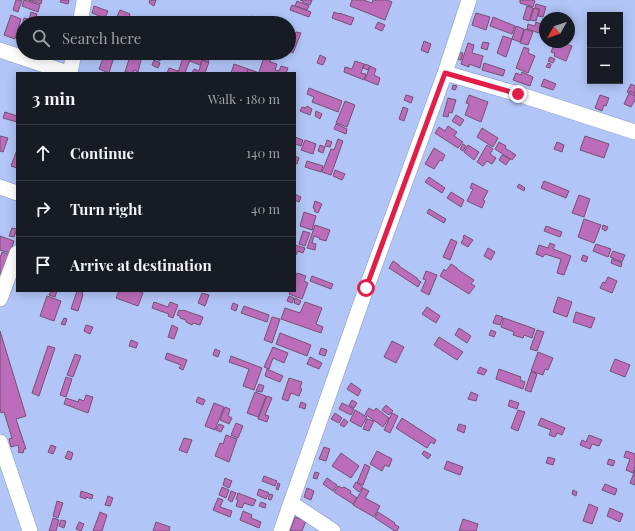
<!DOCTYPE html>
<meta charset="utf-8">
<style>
body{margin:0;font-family:"Playfair Display",serif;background:#20242c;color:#f1f3f6}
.controls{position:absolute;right:12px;top:12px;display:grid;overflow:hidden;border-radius:0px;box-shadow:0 2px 10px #0003}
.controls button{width:36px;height:36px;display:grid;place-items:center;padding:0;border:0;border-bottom:1px solid #363941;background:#171b24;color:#f1f3f6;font:20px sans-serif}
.compass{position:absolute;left:539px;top:12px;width:36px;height:36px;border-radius:50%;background:#171b24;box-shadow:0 2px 10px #0003;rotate:230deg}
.stop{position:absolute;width:12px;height:12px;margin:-9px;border:3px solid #e11d48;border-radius:50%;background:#fff}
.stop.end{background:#e11d48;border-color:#fff;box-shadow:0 1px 4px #0008}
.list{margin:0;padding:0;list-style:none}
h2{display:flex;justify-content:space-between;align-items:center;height:52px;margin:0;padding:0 16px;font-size:17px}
h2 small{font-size:13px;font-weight:400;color:#9ea1a6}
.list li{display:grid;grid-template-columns:26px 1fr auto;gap:12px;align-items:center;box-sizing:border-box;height:56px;padding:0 16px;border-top:1px solid #363941}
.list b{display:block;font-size:15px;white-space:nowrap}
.list em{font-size:13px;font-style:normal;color:#9ea1a6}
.icon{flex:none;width:22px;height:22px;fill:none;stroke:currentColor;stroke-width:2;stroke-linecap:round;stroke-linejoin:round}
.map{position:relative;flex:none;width:635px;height:531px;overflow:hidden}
.search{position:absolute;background:#171b24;box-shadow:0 2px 10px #0003;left:16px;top:16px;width:280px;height:44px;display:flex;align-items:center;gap:10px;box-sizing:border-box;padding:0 14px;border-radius:22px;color:#9ea1a6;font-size:15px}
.panel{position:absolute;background:#171b24;box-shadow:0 2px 10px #0003;left:16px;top:72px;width:280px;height:220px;border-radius:0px}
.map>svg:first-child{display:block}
.building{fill:#bb6dbb;stroke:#765075}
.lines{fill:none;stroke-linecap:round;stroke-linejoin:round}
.minor-casing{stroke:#8396c5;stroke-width:16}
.minor{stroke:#fff;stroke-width:15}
.route{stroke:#e11d48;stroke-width:5}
</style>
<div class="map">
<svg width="635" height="531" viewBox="0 0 635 531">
<rect width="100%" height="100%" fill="#b1c5f7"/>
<path class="building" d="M16,0H22L18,12L13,10Z
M24,0L40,5L38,12L22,6Z
M28,0H42L41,4Z
M61,0H69L68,4L60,2Z
M150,0H156L154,6L149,3Z
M300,0H312L310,5L302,2L303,1Z
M352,0H363L372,3L373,0H387L392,2L385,20L350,6Z
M520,0H533L535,1L533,7L520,3Z
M297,1L309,6L307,10L295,6Z
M536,4L546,7L543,17L538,16L540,9L535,8Z
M292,5L311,12L309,17L290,10Z
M94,6L108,11L105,18L92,13Z
M527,6L533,8L529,21L523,19Z
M534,8L539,10L536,21L530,20Z
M120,10L130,14L128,21L123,19L122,23L115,21Z
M31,12L37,14L34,23H28Z
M334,12L339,14V13L354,18L351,25L332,18Z
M476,13L490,17L486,30L472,25Z
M11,15L21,19L15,39L4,35Z
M165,16L169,18L167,23H162Z
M251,16L256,18L255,23H249Z
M493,17L515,26L512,34L490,26Z
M24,18L29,19L27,23H23V27H22Z
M257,18L267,22V23H255Z
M128,19L139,23H127Z
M378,22L385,25L382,31L375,28Z
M536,22L544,25L543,29L540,28L539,33L527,29L528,24L535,26Z
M516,26L524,29L520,42L512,39Z
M525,29L533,32L528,45L520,43Z
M296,32L301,33L293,53L289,51V40L290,36L292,37L293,34L295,35Z
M503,36L512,39L506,57L497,53Z
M424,41L431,44L428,53L421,50Z
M483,42L489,43L487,50L481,48Z
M555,42H560L572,46L566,61L554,56L555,53L551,52Z
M468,43L474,45L472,53L483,56L480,68L469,64V67L461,64Z
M524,47L529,49L528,53L535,56L528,73L516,68Z
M458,52L463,53L461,60L456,59Z
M170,53H184L182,58Z
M185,53H202L210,56L208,62L202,60L200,65L190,61L192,56L185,54Z
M268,53H283L281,58Z
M184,54L191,57L185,73H178Z
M265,54L272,57L270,62L277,64L275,70L279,71L281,66L288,68L286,73H261L259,72Z
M157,55L161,56L160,61L156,59Z
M320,55L326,58L323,65L317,63Z
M104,56L113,60L109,73L99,69Z
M130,56L141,60L138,72L134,70L133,73L125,72Z
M550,57L555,59L553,63L548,61Z
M154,60L160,63L158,68L152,65Z
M202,60L209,62L205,73H192L194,69L199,71Z
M355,61L364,64L361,73L366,74L364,80L344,72L345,67L352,69Z
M484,63L505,70L503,76L482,70Z
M548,63L551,64L550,68L546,67Z
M234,64L248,69L247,73H231Z
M365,64L370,66L368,70L363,68Z
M370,66L376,69L374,75L380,78L378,85L365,80Z
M169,68L178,71V73H167Z
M248,69L257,72V73H247Z
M522,72L533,77L530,86L513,80L516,73L521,75Z
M544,79L556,84L553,90L541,86Z
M631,84L635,86V96L627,92Z
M453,85L457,86L455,90L452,89Z
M309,88L342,101L338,112L312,102L314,97L307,94Z
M630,91L635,93V102L634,101L631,107L624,104Z
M406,95L413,97L411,103L404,100Z
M469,95L488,102L481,122L465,115L469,104L466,103Z
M600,95L609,98L606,106L604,105L602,111L595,108Z
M448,98L456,100L452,113L449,112L448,117L443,116Z
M345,101L355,105L347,127L336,123Z
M307,106L312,109L310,115L300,111L302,107L306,108Z
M403,107L408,109L404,121L399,119Z
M316,111L322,114L320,119L315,116Z
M5,112L17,116V122L3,118Z
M456,115L464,120L460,126L452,121Z
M336,124L347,129L346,134L334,129Z
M448,126L457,132L454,136L463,142L458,148L435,133L439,127L445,131Z
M482,128L498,138L493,147L477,137Z
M0,136L8,138L3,152L0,151Z
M585,136L609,144L604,158L580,150Z
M295,137L303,140L301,146L295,144Z
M338,139L343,141L331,175L322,172L331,149L334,150Z
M305,140L316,144L313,154L301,150Z
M327,140L332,142L330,147L325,146Z
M499,142L506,146L505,148L516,155L512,160L495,149Z
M557,142L564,145L562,152L554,149Z
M463,144L466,146L463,151L460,149Z
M320,145L325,147L323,153L318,151Z
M468,145L479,152L474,160L464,152Z
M487,145L493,149L490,154L496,158L492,164L487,161L483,166L477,162Z
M434,148L445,155L442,161L440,160L434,169L425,164Z
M17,150V168L11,166Z
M502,155L510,159L506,165L499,160Z
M295,156L299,158L297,164L295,163Z
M307,161L323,166L321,172L305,167Z
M335,170L345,174L342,180L333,176Z
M429,177L445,188L442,193L425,182Z
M544,181L569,191L566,198L541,188Z
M472,183L488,191L483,200L485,201L482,208L467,201L473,189L470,188Z
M519,184L525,188L524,191L517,187Z
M451,192L464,200L461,207L447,198Z
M295,194L301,197L299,202L295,200Z
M579,195L590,199L584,217L572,213Z
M315,201L322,204L318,213L314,211L315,209L313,208Z
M429,209L446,219L444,223L427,213Z
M304,212L316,216L312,230L300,226Z
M584,219L601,225L594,243L578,237Z
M315,225L330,230L326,241L319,239L320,238L314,236L312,243L316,244L315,250L307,248Z
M603,225L608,227L606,231L602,229Z
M546,226L562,232L560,237L544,231Z
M12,228L17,229L14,237L9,236Z
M303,231L310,233L305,246L299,244Z
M464,235L473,240L468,247L461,243L464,238L463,237Z
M0,236L14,241L10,253L0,250Z
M451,239L457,242L450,260L443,257Z
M550,243L555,245L553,249L571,256L564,275L557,273L561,259L545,254L543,257L536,254L539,245L548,248Z
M596,244L611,249L608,257L593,251Z
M295,245L305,248L303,253L298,251L296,255L295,254Z
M488,248L495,252L491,260L484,256Z
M613,251L625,255L622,262L610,257Z
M2,252L10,255L0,283V258Z
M583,255L588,257L586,262L581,260Z
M612,259L622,263L621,267L611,263Z
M393,261L399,265V266L417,278V279L421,282L418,287L389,268Z
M451,264L457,268V269L474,280L471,284L475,286L469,294L440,276L444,269L446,271Z
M426,271L437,275L429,295L421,291L426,280L423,279Z
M297,273L306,276L304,281L308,283L302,299L289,294L290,291H295V278Z
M312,276L333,284L331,289L310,281Z
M608,277L617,281L612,293L600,288L603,282L605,283Z
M51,291H57L55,297L49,295Z
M77,291H83L82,295H83L78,311L71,309Z
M119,291H138L143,293L138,306L116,298Z
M202,293L209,295L205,306L198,303Z
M47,296L61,301L54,321L40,316Z
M289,296L294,298L292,303L287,301Z
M558,297L572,302L567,317L553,312Z
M295,298L301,301L299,305L294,303Z
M154,302L168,307L170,302L178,305L173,318L168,316L169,314L152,308Z
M305,302L322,308L316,324L323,327L321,333L281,319L285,308L300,313Z
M233,303L238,305L236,311L231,309Z
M244,306L269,315L267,322L241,313Z
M427,307L440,316L436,323L422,314Z
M179,310L182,311L183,310L203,317L200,325L193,323L192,325L186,322V320L180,318V316L177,315Z
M576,312L595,318L591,328L573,322Z
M496,315L503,317L500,325L493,323Z
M272,317L280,319L272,343L264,340Z
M64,318L67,319L65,325L61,324Z
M504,318L535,329L532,338L524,335L523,338L513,335L514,332L501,327Z
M86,325L93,327L90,334L84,331Z
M172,325L178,328L174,339L168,337Z
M459,328L471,336L467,343L455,335Z
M491,330L496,332L494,337L489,335Z
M537,330L544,332L537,351L530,349Z
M0,331L26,416L16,419L26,449H24L23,453L18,452L19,450L18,445L11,447L9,439L12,438L4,412L1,413L0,409Z
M280,333L311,345L307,356L276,344Z
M439,337L463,352L457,360L434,345Z
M131,340L138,343L136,348L129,346Z
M392,341L404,347L396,363L384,357Z
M48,346L55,348L39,396L32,393Z
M273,347L288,353L284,363L273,358L269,369L264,367Z
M321,348L327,350L325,356L319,354Z
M215,349L220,351L218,357L213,355Z
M538,352L553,358L548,370L545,369L543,375L531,371Z
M167,353L187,360L183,370L179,368L181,365L165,359Z
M75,354L81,356L73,377L67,375Z
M231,356L262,368L254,390L243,386L249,369L229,362Z
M310,357L322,363L319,369L307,364Z
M615,359L630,365L625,377L610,371Z
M480,367L487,370L484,375L477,373Z
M267,369L283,376L280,382L265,376Z
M499,369L521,377L520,380L525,382L523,389L496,379Z
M531,372L537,374L531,392L525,390Z
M66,377L72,379L66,397L60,395Z
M289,378L302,382L300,388L302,389L299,396L291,393L288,401L282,399Z
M351,383L361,390L358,396L347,389Z
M259,384L264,386L262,392L256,391Z
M255,392L266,396L258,417L247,413Z
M471,392L478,395L476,401L468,399Z
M86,395L93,397L88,413L64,404L66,398L78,402L79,399L84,401Z
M267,396L272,398L265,415L269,416L267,422L258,419Z
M198,397L205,400L203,405L196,402Z
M352,400L357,403L354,408L349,405Z
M510,400L519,403L517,409L508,406Z
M301,402L306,404L305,409L299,407Z
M214,403L224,407L215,430L205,426Z
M342,403L354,409L351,415L339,409Z
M386,405L393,411L389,415L382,410Z
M225,407L230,409L228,416L232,418L229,424L220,420Z
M369,408L374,411L376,408L389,418L383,427L365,414Z
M355,410L367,417L361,427L350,421Z
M518,410L525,412L518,431L511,428Z
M335,413L342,418L339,423L331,419Z
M392,413L398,416L390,433L384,430Z
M402,418L436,440L434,444L431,442L427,448L396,428Z
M541,418L565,428L562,435L557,433L555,437L549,435L551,430L538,425Z
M344,419L348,422L344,427L340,425Z
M367,419L374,421L369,431L363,429Z
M236,423L243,426L238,438L231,435Z
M219,424L224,426L221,432L216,430Z
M459,424L466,426L464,433L457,430Z
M226,435L237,439L229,462L215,456L220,443L223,444Z
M589,435L602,440L599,446L592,444L590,449L580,445L582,440L586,442Z
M184,438L192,440L187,453L179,450Z
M51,445L56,447L53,454L48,452Z
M324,447L330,449L326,461L319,459Z
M68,451L73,453L71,460L65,458Z
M377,451L392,459L389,467L385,465L382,471L370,464Z
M424,451L431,455L428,459L422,454Z
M626,451L635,454V466L633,473L626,470L630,459L624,457Z
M341,453L359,466L351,478L332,466Z
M548,457L555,459L553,465L546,463Z
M609,459L615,461L613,466L607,464Z
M447,461L463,467L460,475L444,469Z
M365,464L370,467L363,485L357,483Z
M635,470V485L630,483Z
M315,472L319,473L317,479L313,478Z
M264,476L277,481L275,486L262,481Z
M225,478L232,481L229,488L223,485Z
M327,478L337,485L333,491L323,484Z
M356,482L363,487L359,492L353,487Z
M278,483L280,484L278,490L276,489Z
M605,484L617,489L615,495L602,490Z
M338,486L342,488L344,487L351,491L350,493L357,498L353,504L334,492Z
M222,487L229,490L226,498L219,495Z
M307,488L314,491L311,500L304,497Z
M363,488L369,491L365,498L380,506L374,517L353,505Z
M259,489L269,493L266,499L257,495Z
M573,490L577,492L576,496L572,494Z
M81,491L93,495L92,499L86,497V499L80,497Z
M231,491L236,493L232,502L228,500Z
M238,493L256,500L253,506L244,503L242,508L236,506L238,500L236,499Z
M270,494L273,495L271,500L268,499Z
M108,496L113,498L110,506L105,505Z
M218,498L223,500L220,507L232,511L230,517L213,510Z
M57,501L63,503L58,518L53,516Z
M261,502L266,504L265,508L259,506Z
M589,504L598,508L592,524L583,521Z
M610,508L623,514L620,522L607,516Z
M243,511L252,515L251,518L261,522L259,528L240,520Z
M100,512L107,515L102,531H93Z
M378,512L395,523L394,524L399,527L397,531H395L375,518Z
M295,517L306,521L302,531H290Z
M53,518L59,520L56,531H49Z
M463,519L478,524L476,531H459Z
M61,520L66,521L64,528L59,526Z
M79,522L84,524L81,531L76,529Z
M156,522L170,527L169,531H153Z"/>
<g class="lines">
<g class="minor-casing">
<path id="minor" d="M80,23L84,1
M0,50L68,73
M70,73L74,53
M445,73L518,94L635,132
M0,187L17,193
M0,299L17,253
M0,442L30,531
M291,503L333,531
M281,531L366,289L445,73L469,0"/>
</g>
<use href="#minor" class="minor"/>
</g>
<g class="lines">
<path class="route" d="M366,288L445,73L518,94"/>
</g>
</svg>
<div class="controls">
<button>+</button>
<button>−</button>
</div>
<svg class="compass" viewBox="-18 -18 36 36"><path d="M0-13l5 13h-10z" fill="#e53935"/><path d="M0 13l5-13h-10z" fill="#9ea1a6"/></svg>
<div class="stop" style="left:366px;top:288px"></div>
<div class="stop end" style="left:518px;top:94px"></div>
<div class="search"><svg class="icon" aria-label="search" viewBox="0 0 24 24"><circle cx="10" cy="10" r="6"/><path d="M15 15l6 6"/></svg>Search here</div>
<section class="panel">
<h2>3 min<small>Walk · 180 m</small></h2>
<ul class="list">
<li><svg class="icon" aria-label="ahead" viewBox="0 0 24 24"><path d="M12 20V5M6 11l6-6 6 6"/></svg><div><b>Continue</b></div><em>140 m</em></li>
<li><svg class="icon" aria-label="right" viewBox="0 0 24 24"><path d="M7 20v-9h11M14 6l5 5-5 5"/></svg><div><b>Turn right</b></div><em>40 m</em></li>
<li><svg class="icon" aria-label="arrive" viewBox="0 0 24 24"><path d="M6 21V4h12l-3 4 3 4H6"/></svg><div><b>Arrive at destination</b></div></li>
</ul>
</section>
</div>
